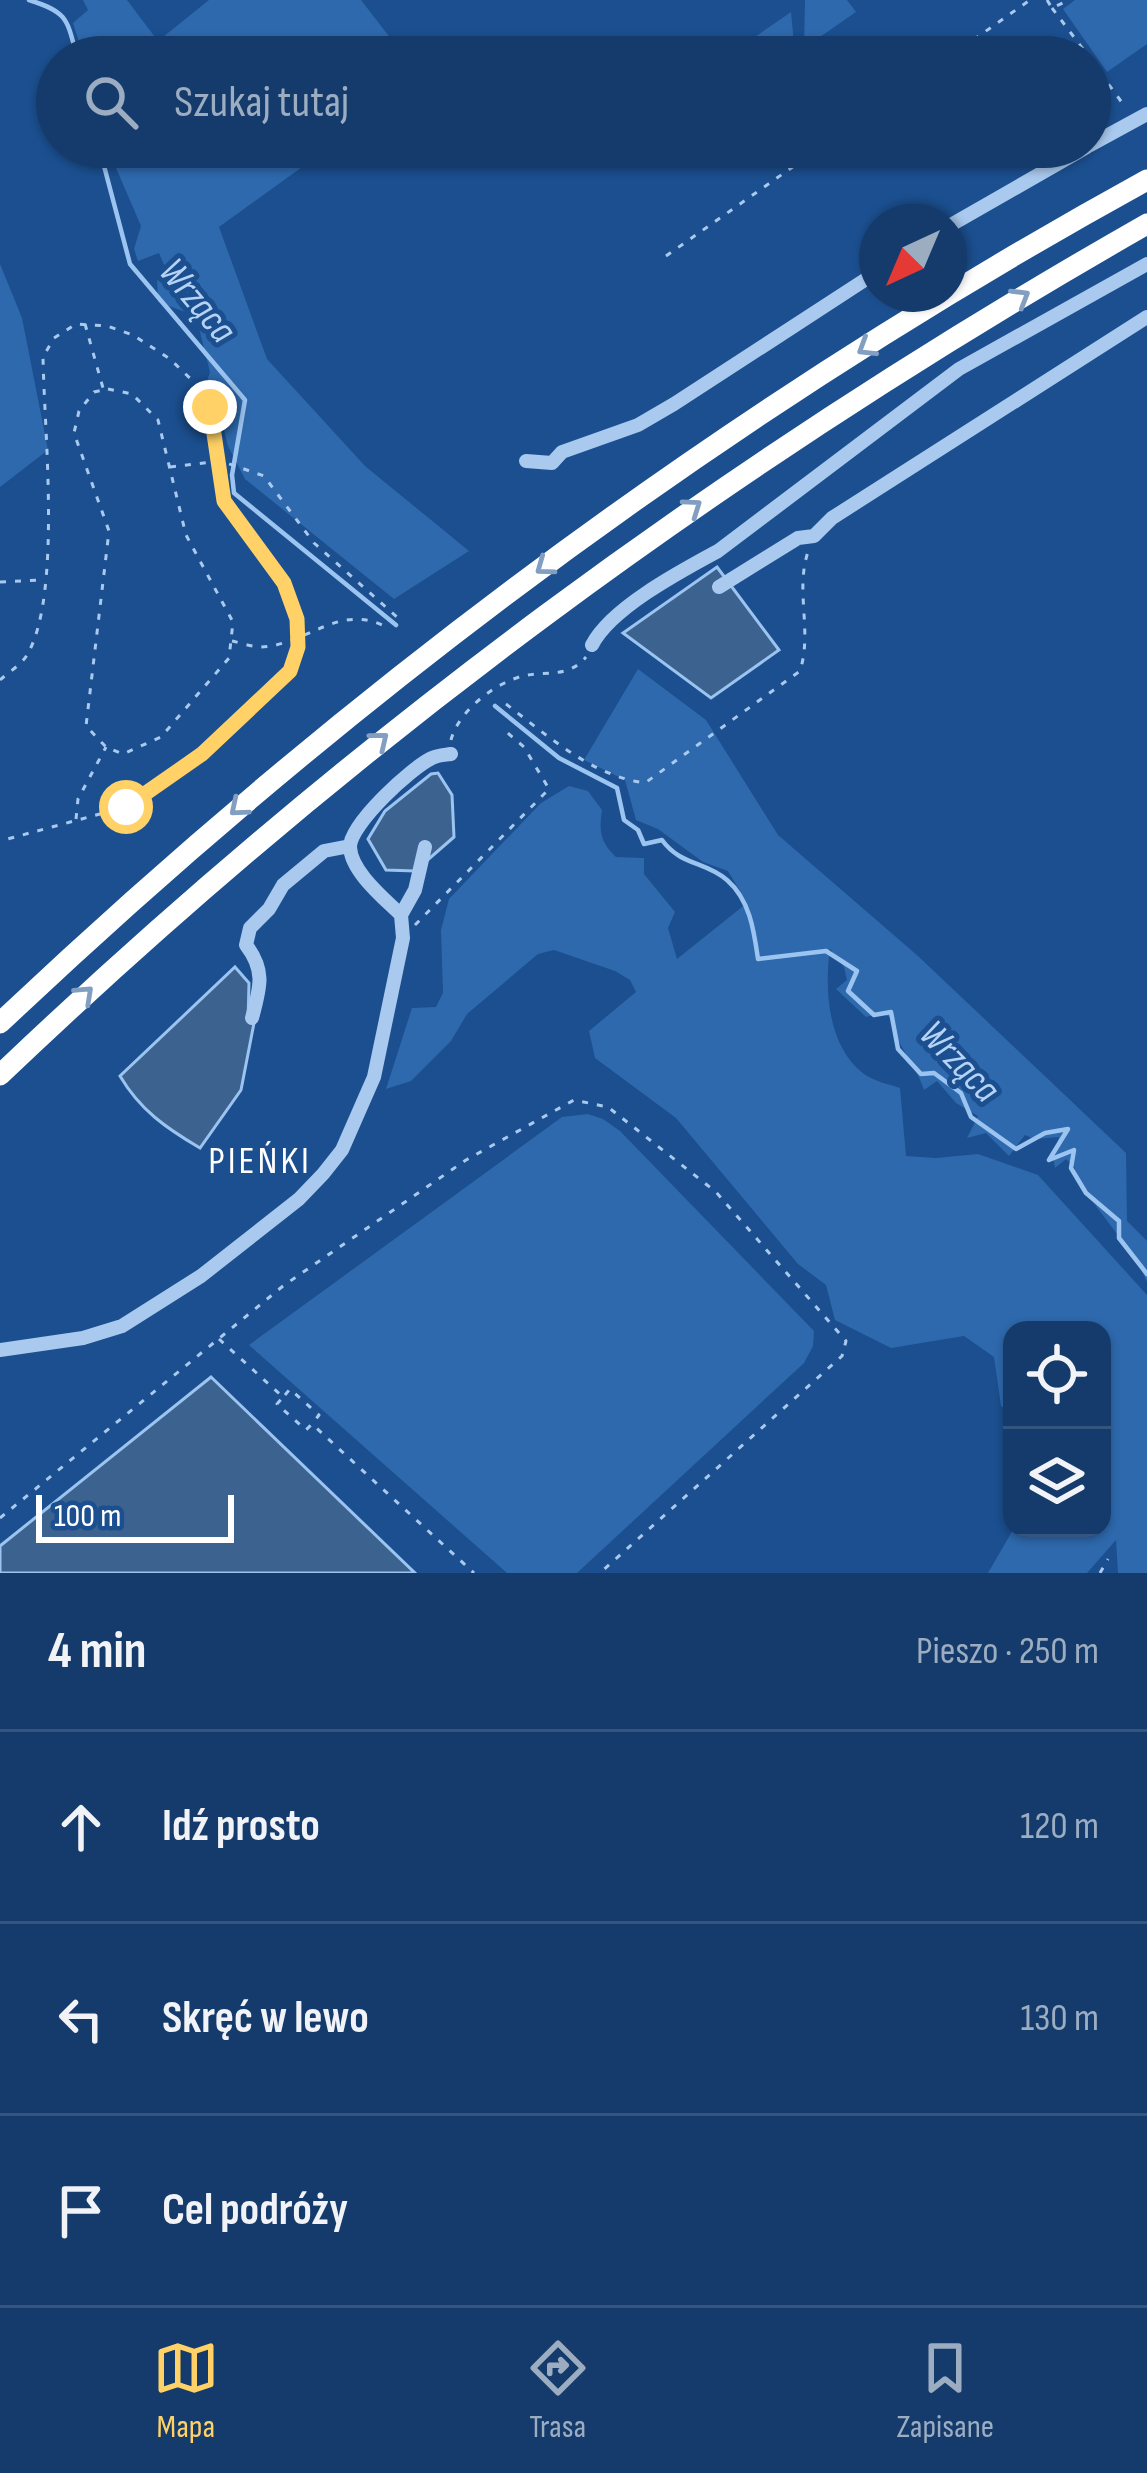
<!DOCTYPE html>
<html lang="pl">
<meta charset="utf-8">
<style>
body{margin:0;font-family:"Sofia Sans Condensed",sans-serif;background:#214673;color:#f1f3f6}
.controls{position:absolute;right:36px;bottom:36px;display:grid;overflow:hidden;border-radius:24px;box-shadow:0 3px 9px #0004}
.controls button{width:108px;height:108px;display:grid;place-items:center;padding:0;border:0;border-bottom:3px solid #33557e;background:#143b6b;color:#f1f3f6;font:60px sans-serif}
.compass{position:absolute;left:859px;top:204px;width:108px;height:108px;border-radius:50%;background:#143b6b;box-shadow:0 3px 9px #0004;rotate:224deg}
.scale{position:absolute;left:36px;bottom:30px;width:198px;box-sizing:border-box;padding-left:12px;border:6px solid #fff;border-top:0;font-size:33px;line-height:42px;white-space:nowrap;color:#fff;-webkit-text-stroke:9px #1b4f8f;paint-order:stroke}
.stop{position:absolute;width:36px;height:36px;margin:-27px;border:9px solid #ffd166;border-radius:50%;background:#fff}
.stop.end{background:#ffd166;border-color:#fff;box-shadow:0 3px 12px #0008}
.list{margin:0;padding:0;list-style:none}
h2{display:flex;justify-content:space-between;align-items:center;height:156px;margin:0;padding:0 48px;font-size:51px}
h2 small{font-size:39px;font-weight:400;color:#9dadc1}
.list li{display:grid;grid-template-columns:78px 1fr auto;gap:36px;align-items:center;box-sizing:border-box;height:192px;padding:0 48px;border-top:3px solid #33557e}
.list b{display:block;font-size:45px;white-space:nowrap}
.list em{font-size:39px;font-style:normal;color:#9dadc1}
.icon{flex:none;width:66px;height:66px;fill:none;stroke:currentColor;stroke-width:2;stroke-linecap:round;stroke-linejoin:round}
.map{position:relative;flex:none;width:1147px;height:1573px;overflow:hidden}
.search{position:absolute;background:#143b6b;box-shadow:0 3px 9px #0004;left:36px;right:36px;top:36px;height:132px;display:flex;align-items:center;gap:30px;box-sizing:border-box;padding:0 42px;border-radius:66px;color:#9dadc1;font-size:45px}
.sheet{height:732px;background:#143b6b}
nav{display:flex;justify-content:space-around;align-items:center;box-sizing:border-box;height:168px;border-top:3px solid #33557e;background:#143b6b;font-size:33px;color:#9dadc1}
nav a{display:grid;justify-items:center;gap:6px}
nav .on{color:#ffd166}
.map>svg:first-child{display:block}
.green{fill:#2e69ad}
.water{fill:#3c6290;stroke:#9cc4f0;stroke-width:3}
.lines{fill:none;stroke-linecap:round;stroke-linejoin:round}
.stream{stroke:#9cc4f0;stroke-width:4.5}
.path{stroke:#a9c9ee;stroke-width:3;stroke-dasharray:6 9;stroke-linecap:butt}
.minor{stroke:#a9c9ee;stroke-width:14}
.highway{stroke:#fff;stroke-width:21}
.oneway{stroke:#829ec1}
.route{stroke:#ffd166;stroke-width:15}
.labels{text-anchor:middle;dominant-baseline:central;stroke-width:10;stroke-linejoin:round;paint-order:stroke}
.water-label{font-size:39px;font-style:italic;fill:#b5d3f5;stroke:#1b4f8f}
.neighbourhood-label{font-size:39px;letter-spacing:3px;fill:#fff;stroke:#1b4f8f}
</style>
<div class="map">
<svg width="1147" height="1573" viewBox="0 0 1147 1573">
<rect width="100%" height="100%" fill="#1b4f8f"/>
<path class="green" d="M83,0H127L158,41L209,0H361L405,57H84L73,23L88,10Z
M805,0H847L856,12L804,48Z
M1075,0H1147V44L1107,72L1063,9Z
M791,12L795,55L726,57Z
M107,147H330L219,227L267,359L365,466L469,551L394,599L245,479L228,446L214,391L207,381L210,372L196,316L158,302L157,275L167,272L159,253L138,261L134,249L141,226Z
M0,264L22,318L48,450L0,487Z
M638,669L706,720L778,835L918,956L1126,1153L1127,1221L1147,1241V1282L1136,1259L1080,1185L1074,1166L1066,1159L1055,1168L1053,1157L1059,1137L1035,1139L1025,1135L1009,1156L986,1133L967,1138L978,1116L956,1103L937,1081L924,1090C915,1062 896,1047 892,1018L881,1013L866,1017L836,989L847,980L844,967L830,949C824,990 828,1047 864,1074C874,1081 888,1084 900,1088L906,1156L936,1158L978,1154L1038,1175L1147,1295V1573H1118L1116,1540L1087,1573H988L1014,1528H1102V1330H1012V1414L1001,1406L994,1357L964,1336L891,1348L835,1320L826,1285L798,1264L676,1118L595,1058L589,1031L636,992L630,980L615,971L554,950L538,954L467,1014L451,1041L411,1081L386,1089L412,1008L436,1007L443,993L441,930L449,899L541,803L569,786L588,791L602,810C599,831 600,842 616,857L644,858V874L675,912L668,928L677,959L747,903L728,871L703,862L658,829L636,820L625,780L584,760Z
M588,1114L603,1119L620,1131L814,1331L813,1346L804,1363L577,1573H507L249,1345L562,1117Z"/>
<path class="water" d="M717,567L779,650L711,698L623,633Z
M438,773L452,795L454,837L415,871L386,870L368,839L385,811L431,774Z
M235,967L249,983L248,1021L254,1023L241,1090L200,1148C166,1128 140,1110 120,1076Z
M211,1377L415,1573H0V1546Z"/>
<g class="lines">
<path class="stream" d="M29,0C68,12 67,19 77,57
M99,147L130,264L245,400L232,475L234,493L396,625
M495,706L559,758L617,788L624,820L638,830L644,844L662,840C681,866 705,861 727,880C750,900 754,931 758,959L826,951L857,971L848,991L874,1015L891,1012L898,1049L921,1074L934,1073L961,1093L971,1117L1016,1149L1045,1133L1068,1129L1049,1160L1074,1150L1071,1168L1086,1193L1119,1221V1238L1147,1274"/>
<path class="path" d="M1047,0L1052,8L1069,0
M1052,8L1089,57
M949,57L1030,0
M1091,60L1123,104
M666,256L821,147
M85,324L103,388
M108,389L132,394L158,420L186,535L233,622L229,658L161,737L123,754L106,747L86,726L109,531L74,433L79,411L94,392Z
M170,467L221,461L264,476L314,543L397,617
M0,582L42,580
M232,641C241,643 252,647 261,647C308,645 340,601 388,628
M0,680C9,672 22,664 27,655C62,596 44,430 43,357L54,338L76,324L107,326L133,335L170,359L197,385L210,407L223,501L284,583L297,619L299,647L289,671L202,754L126,807L0,841
M506,704C548,736 592,776 645,783L800,671C813,630 794,589 809,549
M451,740C458,712 494,683 523,676C548,670 567,679 586,657
M76,819L78,799L106,747
M415,925L549,789L524,747L503,729
M219,1339L283,1397L277,1404L306,1430L312,1424L474,1573
M285,1395L290,1389L319,1415L313,1423
M0,1518L283,1286L466,1160L574,1100L608,1107L716,1192L846,1341L842,1356L600,1573
M1100,1573L1108,1559"/>
<path class="minor" d="M1090,145L1147,114
M949,226L1087,147
M526,461L552,463L562,452L638,425L674,404L877,272
M719,587L798,538L814,536L832,518L1147,317
M592,645C611,608 681,571 718,551L959,369L1147,264
M401,915C385,899 351,872 350,847C350,824 412,767 432,758C438,755 445,755 451,754
M252,1018C260,988 266,971 246,945L250,928L269,909L283,885L324,851L350,846
M0,1350L83,1338L122,1326L201,1276L299,1199L323,1174L342,1150L374,1077L403,938L401,915L415,890L425,847"/>
<path class="highway" d="M0,1023C345,696 730,409 1147,180
M0,1075C350,741 726,464 1147,224"/>
</g>
<defs><path id="oneway-chevron" d="M-2-3.5L2.5 0L-2 3.5" fill="none" stroke-width="1.6" stroke-linecap="round" stroke-linejoin="round" transform="scale(3)"/></defs>
<g class="oneway">
<use href="#oneway-chevron" transform="translate(1021 297) rotate(-31)"/>
<use href="#oneway-chevron" transform="translate(866 348) rotate(148)"/>
<use href="#oneway-chevron" transform="translate(693 507) rotate(-35)"/>
<use href="#oneway-chevron" transform="translate(544 567) rotate(144)"/>
<use href="#oneway-chevron" transform="translate(380 740) rotate(-39)"/>
<use href="#oneway-chevron" transform="translate(238 808) rotate(140)"/>
<use href="#oneway-chevron" transform="translate(85 994) rotate(-43)"/>
</g>
<g class="lines">
<path class="route" d="M126,807L202,754L290,671L298,647L297,619L284,583L224,501L210,407"/>
</g>
<g class="labels">
<g class="water-label">
<text transform="translate(197 301) rotate(50)">Wrząca</text>
<text transform="translate(959 1062) rotate(46)">Wrząca</text>
</g>
<g class="neighbourhood-label">
<text x="260" y="1161">PIEŃKI</text>
</g>
</g>
</svg>
<div class="controls">
<button><svg class="icon" aria-label="locate" viewBox="0 0 24 24"><circle cx="12" cy="12" r="6"/><path d="M12 2v4M12 18v4M2 12h4M18 12h4"/></svg></button>
<button><svg class="icon" aria-label="layers" viewBox="0 0 24 24"><path d="M12 4l9 5-9 5-9-5zM3 14l9 5 9-5"/></svg></button>
</div>
<svg class="compass" viewBox="-18 -18 36 36"><path d="M0-13l5 13h-10z" fill="#e53935"/><path d="M0 13l5-13h-10z" fill="#9dadc1"/></svg>
<div class="scale">100 m</div>
<div class="stop" style="left:126px;top:807px"></div>
<div class="stop end" style="left:210px;top:407px"></div>
<div class="search"><svg class="icon" aria-label="search" viewBox="0 0 24 24"><circle cx="10" cy="10" r="6"/><path d="M15 15l6 6"/></svg>Szukaj tutaj</div>
</div>
<section class="sheet">
<h2>4 min<small>Pieszo · 250 m</small></h2>
<ul class="list">
<li><svg class="icon" aria-label="ahead" viewBox="0 0 24 24"><path d="M12 20V5M6 11l6-6 6 6"/></svg><div><b>Idź prosto</b></div><em>120 m</em></li>
<li><svg class="icon" aria-label="left" viewBox="0 0 24 24"><path d="M17 20v-9H6M10 6l-5 5 5 5"/></svg><div><b>Skręć w lewo</b></div><em>130 m</em></li>
<li><svg class="icon" aria-label="arrive" viewBox="0 0 24 24"><path d="M6 21V4h12l-3 4 3 4H6"/></svg><div><b>Cel podróży</b></div></li>
</ul>
</section>
<nav>
<a class="on"><svg class="icon" aria-label="map" viewBox="0 0 24 24"><path d="M3 6l6-2 6 2 6-2v14l-6 2-6-2-6 2zM9 4v14M15 6v14"/></svg>Mapa</a>
<a><svg class="icon" aria-label="directions" viewBox="0 0 24 24"><path d="M12 3l9 9-9 9-9-9zM9 14v-3h6M13 9l2 2-2 2"/></svg>Trasa</a>
<a><svg class="icon" aria-label="saved" viewBox="0 0 24 24"><path d="M7 4h10v16l-5-4-5 4z"/></svg>Zapisane</a>
</nav>
